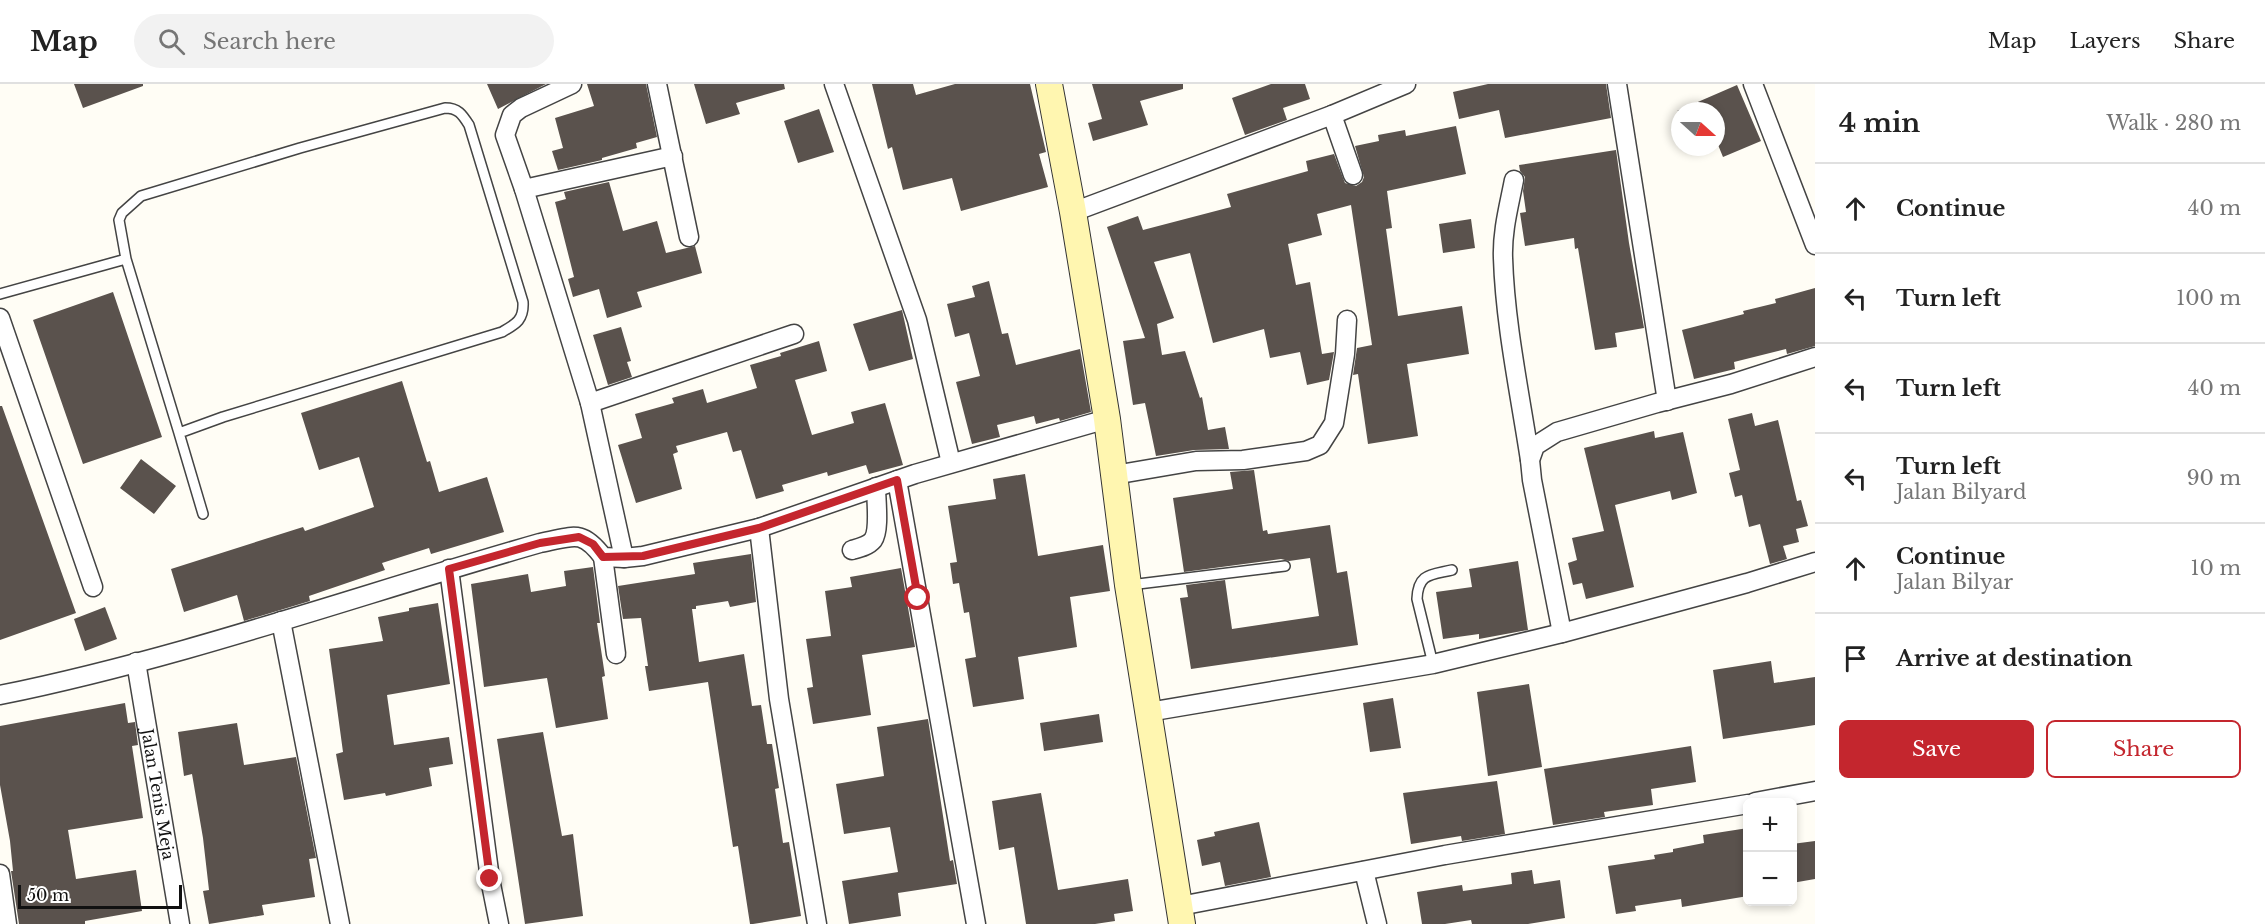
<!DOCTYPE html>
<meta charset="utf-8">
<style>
body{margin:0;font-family:"Libre Baskerville",serif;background:#f2f2f2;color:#222}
.controls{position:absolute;right:18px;bottom:18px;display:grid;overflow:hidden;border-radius:9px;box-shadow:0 3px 9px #0003}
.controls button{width:54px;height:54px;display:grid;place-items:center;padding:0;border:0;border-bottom:2px solid #e0e0e0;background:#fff;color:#222;font:30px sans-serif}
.compass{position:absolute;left:1671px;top:18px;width:54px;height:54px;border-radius:50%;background:#fff;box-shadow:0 3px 9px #0003;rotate:111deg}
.scale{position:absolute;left:18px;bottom:15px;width:164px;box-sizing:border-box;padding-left:6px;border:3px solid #111;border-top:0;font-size:16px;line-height:21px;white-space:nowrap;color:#111;-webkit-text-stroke:4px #fff;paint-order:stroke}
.stop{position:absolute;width:18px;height:18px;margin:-14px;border:4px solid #c4262e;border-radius:50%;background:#fff}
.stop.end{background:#c4262e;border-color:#fff;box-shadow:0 2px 6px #0008}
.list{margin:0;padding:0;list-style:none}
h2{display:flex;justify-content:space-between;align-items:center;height:78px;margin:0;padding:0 24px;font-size:26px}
h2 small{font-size:20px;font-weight:400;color:#767676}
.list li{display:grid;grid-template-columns:39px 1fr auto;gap:18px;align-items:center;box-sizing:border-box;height:90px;padding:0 24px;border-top:2px solid #e0e0e0}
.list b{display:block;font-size:22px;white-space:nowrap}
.list p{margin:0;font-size:20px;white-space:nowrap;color:#767676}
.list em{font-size:20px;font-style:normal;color:#767676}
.actions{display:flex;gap:12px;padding:18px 24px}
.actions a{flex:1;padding:14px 0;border:2px solid #c4262e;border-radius:9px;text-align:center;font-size:21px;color:#c4262e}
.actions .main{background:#c4262e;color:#fff}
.icon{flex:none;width:33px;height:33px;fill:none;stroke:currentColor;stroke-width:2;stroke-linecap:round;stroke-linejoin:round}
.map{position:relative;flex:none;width:1815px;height:840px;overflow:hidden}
header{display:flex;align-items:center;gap:36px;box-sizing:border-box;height:84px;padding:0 30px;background:#fff;border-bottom:2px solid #e0e0e0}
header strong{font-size:28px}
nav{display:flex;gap:33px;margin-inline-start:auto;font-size:21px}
.search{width:420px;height:54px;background:#f2f2f2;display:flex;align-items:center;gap:15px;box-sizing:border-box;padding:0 21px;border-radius:33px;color:#767676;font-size:22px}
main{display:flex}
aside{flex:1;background:#fff}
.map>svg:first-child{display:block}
.building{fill:#5a524d}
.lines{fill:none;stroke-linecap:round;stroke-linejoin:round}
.lane-casing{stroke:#444;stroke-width:12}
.street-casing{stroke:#444;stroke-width:21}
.secondary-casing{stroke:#333;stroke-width:28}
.lane{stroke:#fff;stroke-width:9}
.street{stroke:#fff;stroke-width:18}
.secondary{stroke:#fff6b0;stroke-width:26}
.route{stroke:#c4262e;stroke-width:8}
.labels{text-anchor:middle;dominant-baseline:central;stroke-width:6;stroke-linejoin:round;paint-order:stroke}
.street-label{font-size:16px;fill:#111;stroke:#fff}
</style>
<header>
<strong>Map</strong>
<div class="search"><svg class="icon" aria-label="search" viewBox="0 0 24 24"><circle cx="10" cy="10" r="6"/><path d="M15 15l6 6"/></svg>Search here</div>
<nav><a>Map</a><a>Layers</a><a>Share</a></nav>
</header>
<main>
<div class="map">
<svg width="1815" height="840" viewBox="0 0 1815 840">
<rect width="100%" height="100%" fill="#fffdf5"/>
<path class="building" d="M74,0H143V2L83,24Z
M487,0H546L498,25Z
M587,0H646L657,53L636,59L637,64L602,74V76L558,86L552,67L563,64L555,34L594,22Z
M694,0H784L785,5L736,19L740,30L706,40Z
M872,0H913L916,11L955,0H1030L1046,68L1039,70L1048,103L961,127L952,94L903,106L892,63L888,65Z
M1092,0H1183V5L1140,17L1148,41L1093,57L1088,39L1102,35Z
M1271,0H1305L1310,15L1283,24L1287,36L1245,51L1232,14Z
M1488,0H1606L1611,34L1505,54L1499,26L1459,35L1453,8Z
M1737,1L1761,57L1723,73L1716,56V27H1677Z
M819,25L834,68L798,79L784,37Z
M1456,42L1466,90L1387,107L1392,144L1386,145L1398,232L1462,222L1469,270L1407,280L1418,352L1368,360L1358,290L1353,291L1357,264L1372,261L1351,121L1317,130L1322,151L1288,160L1296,201L1310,198L1322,270L1334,268L1329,296L1307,301L1300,268L1270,274L1264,245L1213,259L1190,169L1154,178L1174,234L1157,240L1162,271L1185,267L1200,314L1202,313L1208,346L1225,343L1229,365L1194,366L1156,372L1145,319L1133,321L1123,257L1145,254L1107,143L1138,132L1143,146L1231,123L1227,110L1308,87L1306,77L1334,70L1345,99L1356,102L1362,98L1364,93L1355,62L1379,57L1378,51L1405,46L1406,52Z
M1616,66L1629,159L1644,244L1615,249L1617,263L1595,266L1578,164L1575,165L1574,154L1525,162L1520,129L1526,128L1523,107L1525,93L1520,87L1519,81Z
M609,98L623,147L657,137L666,169L695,162L702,189L637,208L642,223L607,234L599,205L573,213L568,195L574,193L555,118L566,115L564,108Z
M1471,135L1475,164L1443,169L1439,140Z
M989,197L1002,250L1008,249L1016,281L1080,265L1091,328L1060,337L1059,334L1036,340L1034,332L997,341L1000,353L972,360L956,298L980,292L969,249L955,253L947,220L975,213L972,202Z
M1815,204V262L1787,270L1786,265L1734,278L1735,285L1694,295L1682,246L1744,230L1743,227L1776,219L1775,215Z
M113,208L162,353L83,380L33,236Z
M902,226L913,275L869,287L853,240Z
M621,243L631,277L627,278L632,293L608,301L593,251Z
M819,257L827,287L795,296L812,351L854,339L851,328L885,319L903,381L869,390L866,381L828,392L827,388L782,401L784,407L756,415L741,366L733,368L727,348L676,362L678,368L673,370L682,405L636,419L618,361L642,354L635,330L674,319L672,314L703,305L707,319L757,304L750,281L781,272L780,269Z
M402,297L427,378L430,377L439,408L487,393L504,448L431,470L429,464L382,479L385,486L309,512L310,517L244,537L237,511L184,528L171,485L303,443L305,447L374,423L359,373L319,386L301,329Z
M0,322H2L76,529L0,556Z
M1752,329L1755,342L1778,336L1797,417L1801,416L1808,442L1796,445L1799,458L1783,462L1787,475L1770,480L1760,440L1749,443L1742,411L1735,413L1729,389L1740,386L1728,335Z
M1654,347L1655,354L1683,348L1697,409L1672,416L1670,407L1615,421L1634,503L1586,515L1582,499L1573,501L1568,479L1577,476L1572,454L1604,447L1584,364Z
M141,375L176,402L154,430L120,404Z
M1254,386L1263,447L1267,446L1268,450L1330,441L1337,489L1347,487L1358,561L1191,585L1180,514L1188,513L1186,501L1225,496L1232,545L1319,532L1310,474L1289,477L1281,475L1184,488L1173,414L1233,405L1230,388Z
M1025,390L1038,472L1103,461L1110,507L1070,513L1077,563L1018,573L1024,615L973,623L965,575L976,573L969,528L964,529L959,499L953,500L950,479L957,478L948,422L996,415L993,395Z
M751,470L756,518L730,523L728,517L696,522V525H692L699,578L744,570L752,622L761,621L767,660H772L779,704L775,705L783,759L789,758L801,832L753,840H750L738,762L733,763L708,598L649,607L645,582H648L641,534L623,535L618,502L695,490L693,479Z
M1518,477L1528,546L1479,555V550L1443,555L1436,508L1472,503L1469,485Z
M593,483L600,539H597L605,592L602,593L608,635L556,644L547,594L484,603L471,500L528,490L531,508L566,502L564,487Z
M901,484L915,563L862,571L871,631L813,640L807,604L813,603L806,555L831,552L825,507L852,503L850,493Z
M438,519L450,600L387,611L394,661L449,653L453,680L429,684L432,702L386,712L385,709L344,716L336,670L343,668L329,565L383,557L378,533L409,527V524Z
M105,523L117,555L85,567L74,535Z
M1771,577L1774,599L1815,593V641L1723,655L1713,586Z
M1529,600L1542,683L1488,692L1477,608Z
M1393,614L1401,664L1370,668L1363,619Z
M125,619L128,639L135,638L138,661L132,662L143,734L68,746L76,795L136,786L142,827L85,837V840H19L11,787H13L10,757L0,701V642Z
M1099,630L1103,658L1044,667L1040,639Z
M928,635L950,777L953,776L957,800L898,809L901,832L849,840L842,797L898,788L890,743L844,750L836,700L884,692L877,643Z
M237,639L244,681L296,673L316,774L309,775L315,813L262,821L264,831L209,840L203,807L209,806L203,754L192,690L184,692L178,648Z
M543,648L562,752L573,750L583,832L525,840L497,655Z
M1691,662L1696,698L1651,705L1653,721L1604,728L1605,733L1553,741L1544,685Z
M1497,697L1505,750L1462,757L1461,752L1411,760L1403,709Z
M1041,709L1058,806L1128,795L1133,827L1114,830L1115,837L1095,840H1026L1014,763L999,766L992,717Z
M1259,738L1271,793L1225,802L1220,778L1202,782L1197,756L1215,752L1214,748Z
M1748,744V812L1682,823L1681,815L1635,822L1636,827L1616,830L1608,782L1655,775L1654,771L1673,768V765L1704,759L1703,751Z
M1815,757V795L1792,799V760Z
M1532,786L1534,800L1560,796L1565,834L1528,840H1472L1471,836L1445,840H1422L1417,808L1462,801L1463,807L1512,800L1511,789Z"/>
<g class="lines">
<g class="lane-casing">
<path id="lane" d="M445,24C458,24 462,30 469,41L523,218C524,236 516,240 502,248L223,333L179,349L126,175L119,136L122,129L141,112L300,64Z
M0,210L126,175
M179,349L203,430
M1130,501L1285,482
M1433,580L1417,515C1418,489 1431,491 1452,486"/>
</g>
<g class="street-casing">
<g id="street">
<path d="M572,0L521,24L512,31L505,51L524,105L590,319L624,474L643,472L759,444L915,390L1107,335"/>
<path d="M657,0L689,153"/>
<path d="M834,0L917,236L951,379"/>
<path d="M1617,0L1667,317"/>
<path d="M1753,0L1815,161"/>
<path d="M1332,31L1353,91"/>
<path d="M1514,96C1509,122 1502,147 1503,174C1505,240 1520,310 1530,376"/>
<path d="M524,105L673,72"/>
<path d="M1073,128L1332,31L1406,0"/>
<path d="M0,234L93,503"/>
<path d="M590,319L794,250"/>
<path d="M1114,391L1196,377L1243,376L1306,367L1320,361L1334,339L1345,270L1347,236"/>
<path d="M897,396L976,840"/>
<path d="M759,444L779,615L817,840"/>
<path d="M852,466C859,464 868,462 873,456C880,446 876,416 876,403"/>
<path d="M603,473L616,570"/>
<path d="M449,485L490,795L499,840"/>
<path d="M281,537L340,840"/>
<path d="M1562,549L1532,396L1530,376L1535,362L1557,348L1657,319L1731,300L1815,273"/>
<path id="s1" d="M136,578L180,840"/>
<path d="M0,611C183,574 361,510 540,459C573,453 581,444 603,473L624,474"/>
<path d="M1148,628L1433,580L1562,549L1747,499L1815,478"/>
<path d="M1755,718L1815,707"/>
<path d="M1364,787L1377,840"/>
<path d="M0,790L7,840"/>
<path d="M1180,822L1445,771L1748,720"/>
</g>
</g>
<g class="secondary-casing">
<path id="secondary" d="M1049,0L1073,128L1107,335L1128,501L1182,840"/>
</g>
<use href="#lane" class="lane"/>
<use href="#street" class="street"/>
<use href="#secondary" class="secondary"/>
</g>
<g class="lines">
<path class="route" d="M490,795L449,485L540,459L579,453L593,460L603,473L643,472L759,444L897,396L918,514"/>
</g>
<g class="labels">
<g class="street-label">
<text stroke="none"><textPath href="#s1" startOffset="134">Jalan Tenis Meja</textPath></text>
</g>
</g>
</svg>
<div class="controls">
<button>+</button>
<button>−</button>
</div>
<svg class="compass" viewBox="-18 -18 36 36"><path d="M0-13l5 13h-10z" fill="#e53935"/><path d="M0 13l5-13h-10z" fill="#767676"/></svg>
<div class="scale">50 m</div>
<div class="stop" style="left:918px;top:514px"></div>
<div class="stop end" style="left:490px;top:795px"></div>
</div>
<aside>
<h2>4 min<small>Walk · 280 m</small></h2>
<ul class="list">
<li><svg class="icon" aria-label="ahead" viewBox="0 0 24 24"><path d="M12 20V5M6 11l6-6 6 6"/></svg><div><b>Continue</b></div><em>40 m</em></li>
<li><svg class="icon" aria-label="left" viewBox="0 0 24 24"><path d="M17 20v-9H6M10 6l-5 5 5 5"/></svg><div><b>Turn left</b></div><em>100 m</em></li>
<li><svg class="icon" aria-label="left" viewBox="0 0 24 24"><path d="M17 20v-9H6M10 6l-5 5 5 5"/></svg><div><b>Turn left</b></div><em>40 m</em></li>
<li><svg class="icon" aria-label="left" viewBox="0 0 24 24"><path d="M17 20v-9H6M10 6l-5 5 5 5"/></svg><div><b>Turn left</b><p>Jalan Bilyard</p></div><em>90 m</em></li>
<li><svg class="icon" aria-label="ahead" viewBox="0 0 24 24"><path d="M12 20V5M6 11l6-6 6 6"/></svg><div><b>Continue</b><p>Jalan Bilyar</p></div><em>10 m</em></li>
<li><svg class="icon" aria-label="arrive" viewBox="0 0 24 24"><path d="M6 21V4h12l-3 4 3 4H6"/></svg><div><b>Arrive at destination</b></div></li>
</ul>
<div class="actions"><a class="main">Save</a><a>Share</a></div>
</aside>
</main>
